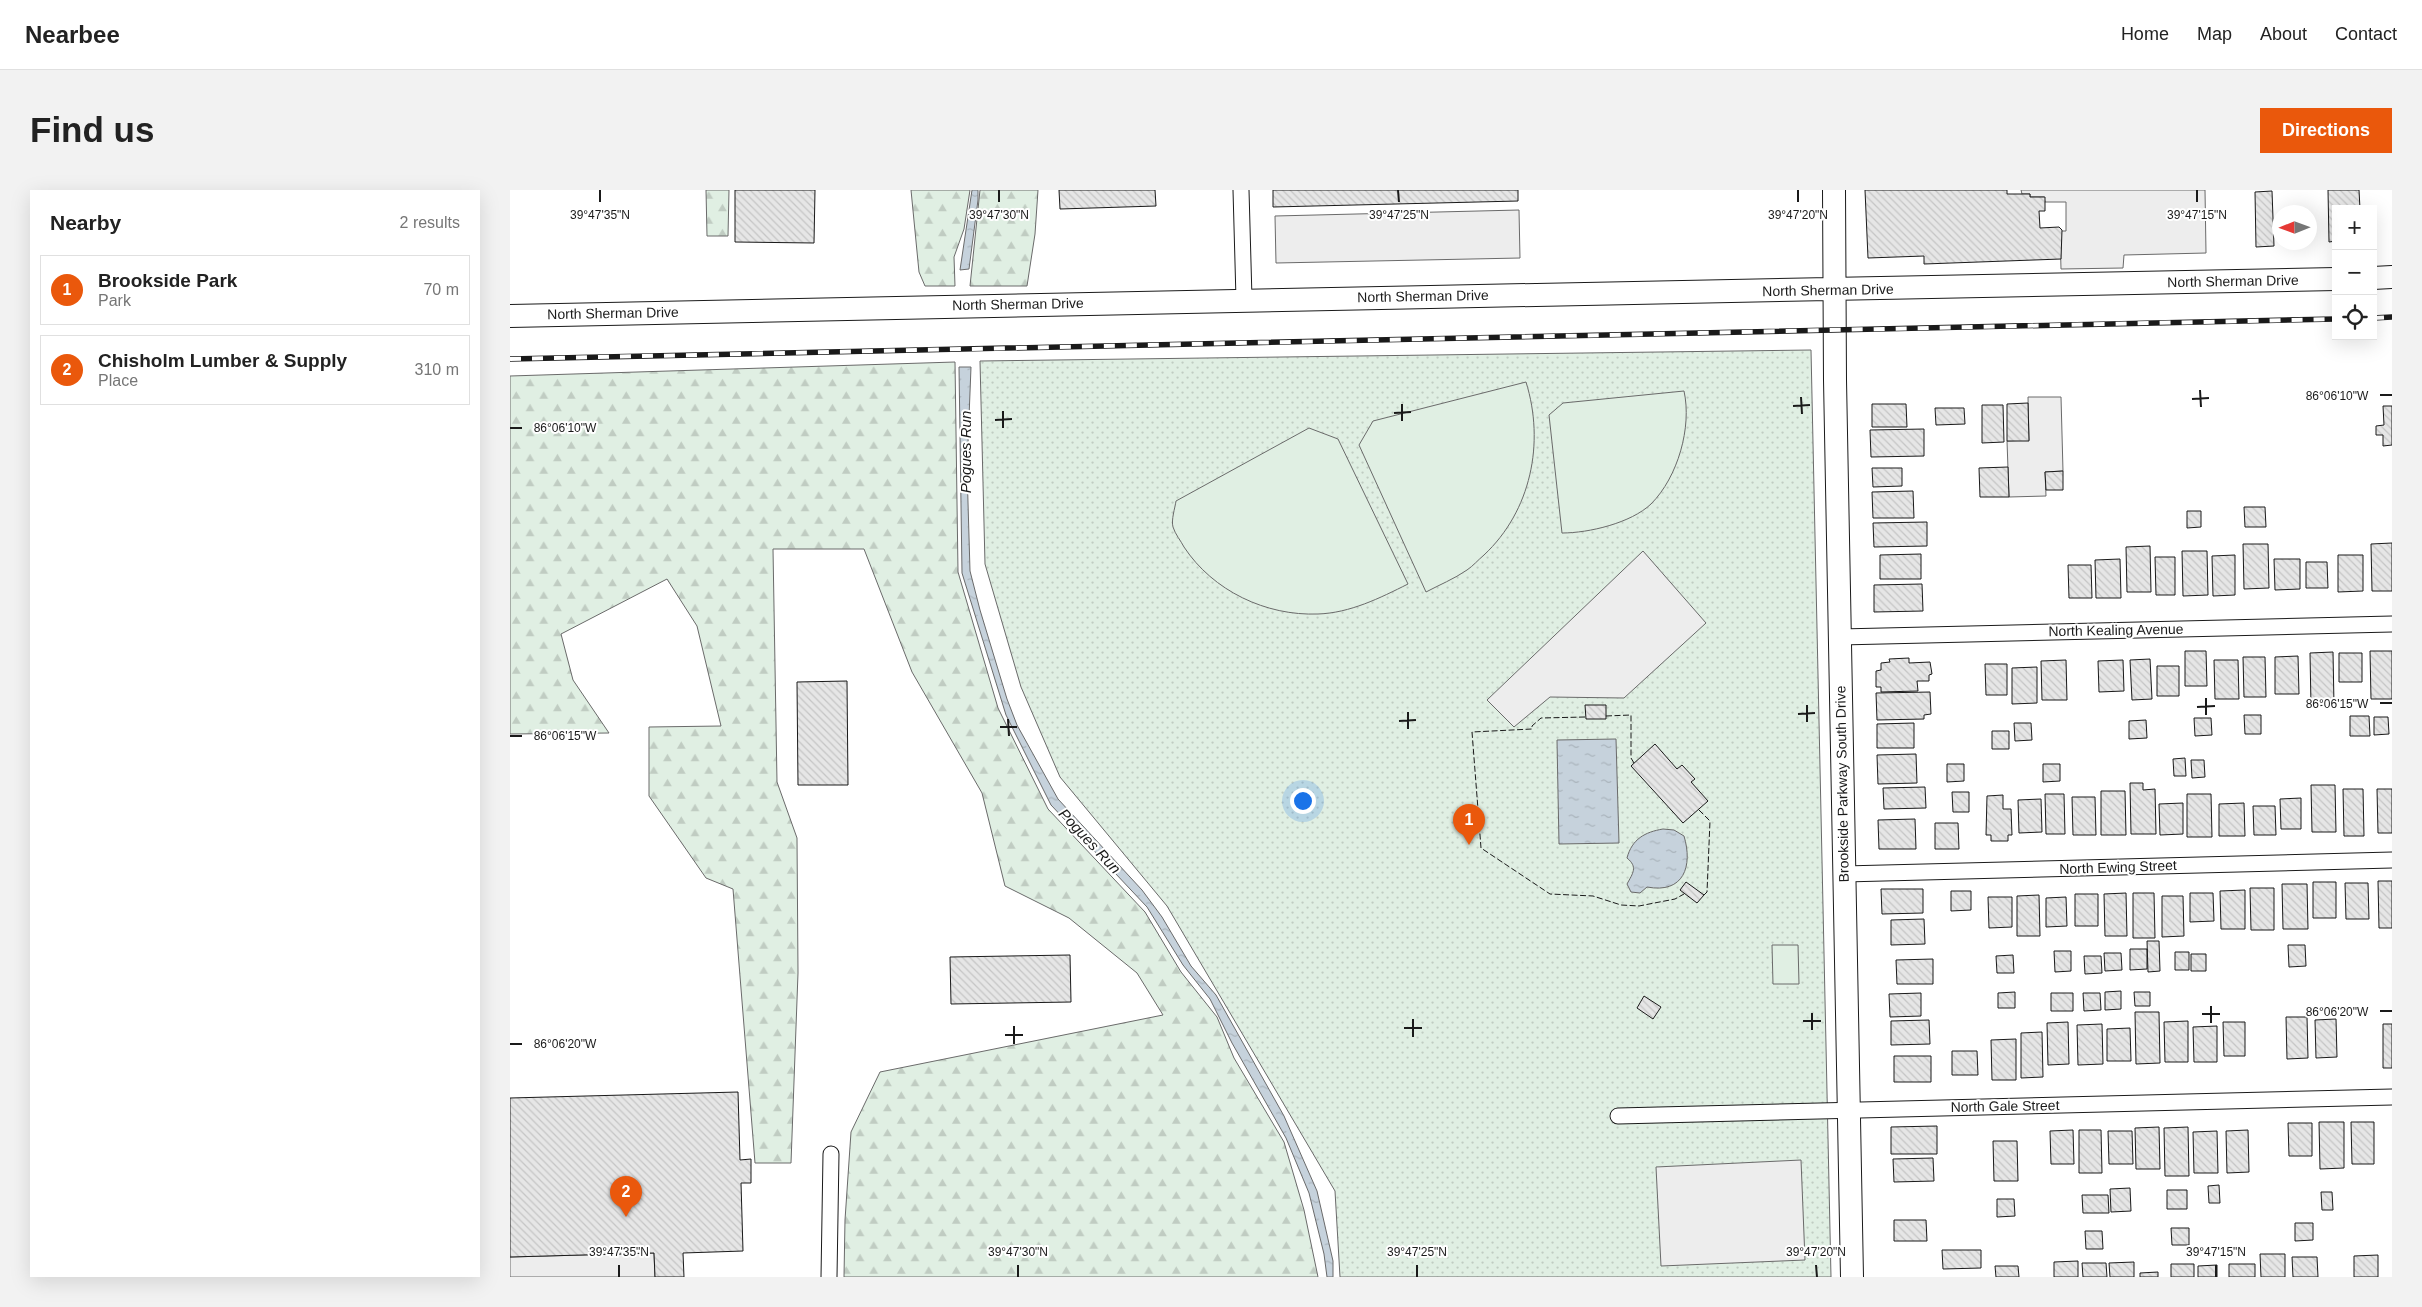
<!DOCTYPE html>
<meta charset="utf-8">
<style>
body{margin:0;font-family:Helvetica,sans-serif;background:#f2f2f2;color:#222}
.controls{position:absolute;right:15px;top:15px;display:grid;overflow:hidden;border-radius:0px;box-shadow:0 5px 20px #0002}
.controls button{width:45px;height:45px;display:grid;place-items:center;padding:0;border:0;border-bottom:1px solid #e0e0e0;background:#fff;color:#222;font:25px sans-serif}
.compass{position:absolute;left:1762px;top:15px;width:45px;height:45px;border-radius:50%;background:#fff;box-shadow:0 5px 20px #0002;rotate:269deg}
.you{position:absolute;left:792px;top:610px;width:18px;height:18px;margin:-12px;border:4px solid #fff;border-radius:50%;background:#1a73e8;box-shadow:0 0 0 8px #1a73e833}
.badge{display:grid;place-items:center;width:32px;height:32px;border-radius:50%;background:#ea580c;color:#fff;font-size:16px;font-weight:700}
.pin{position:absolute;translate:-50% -41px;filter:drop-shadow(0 1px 2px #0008)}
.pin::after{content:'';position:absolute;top:26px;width:18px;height:15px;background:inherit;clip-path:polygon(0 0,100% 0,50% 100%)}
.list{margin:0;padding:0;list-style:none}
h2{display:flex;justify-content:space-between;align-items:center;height:65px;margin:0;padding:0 20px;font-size:21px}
h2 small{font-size:16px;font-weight:400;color:#767676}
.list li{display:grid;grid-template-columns:32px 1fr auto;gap:15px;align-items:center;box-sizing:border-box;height:70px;margin:0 10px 10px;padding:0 10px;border:1px solid #e0e0e0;border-radius:0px}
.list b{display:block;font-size:19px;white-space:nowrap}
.list p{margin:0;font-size:16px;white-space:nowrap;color:#767676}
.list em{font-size:16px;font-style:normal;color:#767676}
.icon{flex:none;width:28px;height:28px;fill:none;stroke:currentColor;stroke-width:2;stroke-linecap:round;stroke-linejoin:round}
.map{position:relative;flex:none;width:1882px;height:1087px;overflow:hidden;border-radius:0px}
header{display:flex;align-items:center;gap:30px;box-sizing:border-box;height:70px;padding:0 25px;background:#fff;border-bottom:1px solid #e0e0e0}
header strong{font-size:24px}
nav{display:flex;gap:28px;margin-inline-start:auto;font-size:18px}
.intro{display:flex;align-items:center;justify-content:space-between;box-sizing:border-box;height:120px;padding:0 30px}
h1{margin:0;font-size:35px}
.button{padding:12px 22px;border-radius:0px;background:#ea580c;color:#fff;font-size:18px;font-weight:700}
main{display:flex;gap:30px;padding:0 30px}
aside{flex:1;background:#fff;border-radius:0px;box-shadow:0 5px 20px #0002}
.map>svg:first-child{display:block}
.forest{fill:url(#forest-firs);stroke:#6a6a6a}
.park{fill:url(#park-dots);stroke:#6a6a6a}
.garden{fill:#e0efe3;stroke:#6a6a6a}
.parking{fill:#ededed;stroke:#6a6a6a}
.water{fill:url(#water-ripples);stroke:#6a6a6a}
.building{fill:url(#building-back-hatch);stroke:#1a1a1a}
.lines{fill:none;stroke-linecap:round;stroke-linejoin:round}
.minor-casing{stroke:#1a1a1a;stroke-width:17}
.secondary-casing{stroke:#1a1a1a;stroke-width:24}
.minor{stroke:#fff;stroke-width:15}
.secondary{stroke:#fff;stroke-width:22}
.rail-casing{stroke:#1a1a1a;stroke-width:5.5}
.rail{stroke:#fff;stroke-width:4;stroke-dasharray:11;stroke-linecap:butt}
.fence{stroke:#1a1a1a;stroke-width:1;stroke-dasharray:6 2.5;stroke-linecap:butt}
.ticks{fill:none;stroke:#1a1a1a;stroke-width:2}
.labels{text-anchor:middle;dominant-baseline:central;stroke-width:4;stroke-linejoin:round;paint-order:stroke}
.street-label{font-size:14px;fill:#1a1a1a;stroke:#fff}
.water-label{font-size:15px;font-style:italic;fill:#1a1a1a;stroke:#fff}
.ticks-label{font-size:12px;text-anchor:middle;fill:#1a1a1a;stroke:#fff;stroke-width:4;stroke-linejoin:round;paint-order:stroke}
</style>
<header>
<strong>Nearbee</strong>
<nav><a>Home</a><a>Map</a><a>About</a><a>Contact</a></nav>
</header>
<div class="intro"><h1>Find us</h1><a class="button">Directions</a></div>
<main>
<aside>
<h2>Nearby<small>2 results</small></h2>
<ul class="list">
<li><span class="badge">1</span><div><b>Brookside Park</b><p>Park</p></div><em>70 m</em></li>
<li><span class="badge">2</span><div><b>Chisholm Lumber &amp; Supply</b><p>Place</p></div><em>310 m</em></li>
</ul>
</aside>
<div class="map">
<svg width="1882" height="1087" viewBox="0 0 1882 1087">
<defs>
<pattern id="forest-firs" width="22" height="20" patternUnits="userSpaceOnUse" patternTransform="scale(1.25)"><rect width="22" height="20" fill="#e0efe3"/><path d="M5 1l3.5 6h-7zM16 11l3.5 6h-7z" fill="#c0ccc2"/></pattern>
<pattern id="park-dots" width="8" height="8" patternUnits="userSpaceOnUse" patternTransform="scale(1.25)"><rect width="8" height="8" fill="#e0efe3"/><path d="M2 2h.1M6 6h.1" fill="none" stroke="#c0ccc2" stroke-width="1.8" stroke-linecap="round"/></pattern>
<pattern id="water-ripples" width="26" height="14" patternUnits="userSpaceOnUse" patternTransform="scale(1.25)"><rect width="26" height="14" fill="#c6d2dc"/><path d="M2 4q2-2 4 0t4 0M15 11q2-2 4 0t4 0" fill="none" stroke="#aab4bc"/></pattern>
<pattern id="building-back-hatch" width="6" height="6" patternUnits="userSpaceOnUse" patternTransform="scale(1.25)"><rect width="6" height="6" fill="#e6e6e6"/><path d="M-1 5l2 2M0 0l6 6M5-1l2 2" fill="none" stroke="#c5c5c5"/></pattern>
</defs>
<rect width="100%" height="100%" fill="#fff"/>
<path class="forest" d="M196,0H219L218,46H197Z
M401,0H460L454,39L444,67L445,96H415L409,82Z
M470,0H528L525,44L517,96H460Z
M445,172L448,382L488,518L538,619L635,722L671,782L707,827L724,868L774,952L794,1020L808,1087H334L335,1030L341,942L370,882L653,825L627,783L559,728L495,696L472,603L402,482L354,359H263L267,592L287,648L288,783L281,973H245L223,699L196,688L139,606V537L211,536L187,436L157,389L51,444L63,490L99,543L0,544V186Z"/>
<path class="park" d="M1301,160L1321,1087H830L825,1001L657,716L550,587L511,497L475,374L470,171Z"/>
<path class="garden" d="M1016,192C1035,253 1021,321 974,365C968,370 963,376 957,380C944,389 929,395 916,402L849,255L863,231Z
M1174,201C1182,237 1168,287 1141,314C1121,333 1079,343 1052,343L1039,225L1053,213Z
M799,238L828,249L898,394C870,408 840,423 808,424C756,426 703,401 674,357C671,351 665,344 663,337C661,330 665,318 666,311Z
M1262,755H1288L1289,794H1263Z"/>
<path class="parking" d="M1511,0H1695L1696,63L1614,65L1613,78L1551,79L1550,41H1556V12H1535L1534,7H1520V4H1512Z
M1009,20L1010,68L766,73L765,26Z
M1518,207H1551L1553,281L1535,282L1536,306L1499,307L1497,251L1519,250Z
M1133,361L1196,433L1114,508L1040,507L1004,537L977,510Z
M1291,970L1295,1070L1151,1076L1146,977Z
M144,1063L145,1087H0V1067Z"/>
<path class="water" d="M462,0H468V10L459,79L450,80Z
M449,177H461L457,278L460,381L470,420L497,509L507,535L548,609L632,700L652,727L681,776L706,805L774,926L807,1001L823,1071V1087H817L814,1064L799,1003L776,948L722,853L700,809L673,775L637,717L541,615L496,525L452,383Z
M1106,549L1109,653L1049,654L1047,550Z
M1153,639L1164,640L1174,646C1183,676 1174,704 1137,697L1130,703L1121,702L1117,694C1123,683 1128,677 1117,668C1122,649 1135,642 1153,639Z"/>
<path class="building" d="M225,0H305L304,53L225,52Z
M549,0H645L646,16L550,19Z
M763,0H1008V11L763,17Z
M1355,0H1497V4H1520V7H1535V21H1529L1530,38L1549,37L1552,40L1551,69L1414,74V66L1358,68Z
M1818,0H1849L1850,19H1826V51L1819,52Z
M1762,1L1764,56L1746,57L1745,2Z
M1518,213L1519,251H1497V214Z
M1362,214H1396L1397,237H1362Z
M1472,215H1493L1494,252L1472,253Z
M1873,216H1882V255L1873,256V245H1866V236L1874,235Z
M1425,218H1454L1455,234L1426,235Z
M1414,239V266L1361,267L1360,240Z
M1498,277L1499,307H1470L1469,278Z
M1362,278H1392V296L1363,297Z
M1553,281V300H1536L1535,282Z
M1403,301L1404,328H1363L1362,302Z
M1734,317H1755L1756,337H1735Z
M1677,321H1691V337L1677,338Z
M1417,332V356L1364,357L1363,333Z
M1882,353V401H1862L1861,354Z
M1733,354H1758L1759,398L1734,399Z
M1640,356L1641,402H1617L1616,357Z
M1672,361H1697L1698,405L1673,406Z
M1411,364V389H1370V365Z
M1725,365V405L1703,406L1702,366Z
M1828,365H1853V401L1828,402Z
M1645,367H1665V405H1646Z
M1610,369L1611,408H1586L1585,370Z
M1764,369H1790V399L1765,400Z
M1796,372H1817L1818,398H1796Z
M1558,375H1581L1582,408H1559Z
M1412,394L1413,421L1364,422V395Z
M1675,461H1696L1697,496H1675Z
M1860,461H1882V509H1861Z
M1823,462L1824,515L1801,516L1800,463Z
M1829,463H1852V492H1829Z
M1788,466L1789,504H1765V467Z
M1733,467H1755L1756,507H1734Z
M1399,468V473L1420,472L1422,484L1419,485V491H1407L1408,501L1371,502V497H1366V481L1371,480V473L1380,472L1379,469Z
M1640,469L1642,509L1622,510L1620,470Z
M1556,470L1557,510H1532L1531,471Z
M1613,470L1614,501L1589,502L1588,471Z
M1704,470H1728L1729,509H1705Z
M1475,474H1497V505H1476Z
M1647,476H1669V506H1647Z
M1527,477V513L1502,514V478Z
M337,491L338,595H288L287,492Z
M1420,502L1421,524L1414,525V529L1367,530L1366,503Z
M1075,515H1096V529H1076Z
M1734,525H1751V544H1735Z
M1840,526H1859L1860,546H1840Z
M1864,527H1878L1879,544L1864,545Z
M1684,528H1701L1702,545L1685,546Z
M1636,530L1637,548L1619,549V531Z
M1404,533V558H1367V534Z
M1504,533H1521L1522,550L1505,551Z
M1482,541H1499V559H1482Z
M1145,554L1167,579L1172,575L1185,589L1181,592L1198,611L1173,633L1121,576Z
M1406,564L1407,593L1368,594L1367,565Z
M1675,568L1676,586H1664L1663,569Z
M1681,570H1694L1695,587L1682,588Z
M1437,574H1454V591L1437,592Z
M1533,574H1550V591L1533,592Z
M1620,593H1633V600L1645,599L1646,644H1621Z
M1801,595H1825L1826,642H1802Z
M1415,597L1416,618L1374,619L1373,598Z
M1833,599H1853L1854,646H1834Z
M1867,599H1882V643H1868Z
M1591,601H1615L1616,645H1591Z
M1442,602H1459V622H1443Z
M1535,604H1554L1555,644H1536Z
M1677,604H1701L1702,647H1677Z
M1493,605V619H1501L1502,645H1498V651H1481V645H1476L1477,606Z
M1562,607H1585L1586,645H1563Z
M1791,608V639H1771L1770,609Z
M1531,609L1532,642L1509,643L1508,610Z
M1673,613V644L1650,645L1649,614Z
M1734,613L1735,646H1709V614Z
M1743,616H1765L1766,645H1744Z
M1405,629L1406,659H1369L1368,630Z
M1425,633H1448L1449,659H1425Z
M1868,691H1882V738H1869Z
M1176,692L1194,705L1187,713L1170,700Z
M1803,692H1826V728H1803Z
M1835,693H1858L1859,729H1836Z
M1772,694H1797L1798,739H1773Z
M1740,698H1764V740H1741Z
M1371,699H1413V723L1372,724Z
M1735,700V739H1711L1710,701Z
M1441,701H1461V720L1441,721Z
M1616,703L1617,746H1595L1594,704Z
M1623,703H1644L1645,748H1623Z
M1680,703H1703L1704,731L1680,732Z
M1565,704H1588V736H1565Z
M1529,705L1530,746H1507V706Z
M1652,706H1673L1674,746L1652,747Z
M1478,707H1502V737L1479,738Z
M1556,707L1557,736L1536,737V708Z
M1414,729L1415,754L1381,755V730Z
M1637,751H1649L1650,781L1638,782Z
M1778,755H1795L1796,776L1779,777Z
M1620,759H1637V779L1620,780Z
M1544,761H1561V781L1545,782Z
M1665,762H1679V780H1665Z
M1594,763H1611L1612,780L1595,781Z
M1681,764H1696V781H1681Z
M560,765L561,812L441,814L440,767Z
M1503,765L1504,783H1487L1486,766Z
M1574,766H1591L1592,783L1575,784Z
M1423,769V794H1387L1386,770Z
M1611,801V819L1595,820V802Z
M1505,802V818H1488V803Z
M1624,802H1640V816H1625Z
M1411,803V826L1380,827L1379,804Z
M1541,803H1563V821H1541Z
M1573,803H1590L1591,820L1574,821Z
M1134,806L1151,817L1143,829L1127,818Z
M1625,822H1649L1650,873L1626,874Z
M1776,827H1797L1798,868L1777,869Z
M1826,829L1827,867L1806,868L1805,830Z
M1419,830L1420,854L1381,855V831Z
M1678,831V872H1655L1654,832Z
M1558,832L1559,874L1538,875L1537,833Z
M1713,832H1735V866H1714Z
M1592,834L1593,874L1568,875L1567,835Z
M1873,834H1882V878H1873Z
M1707,836V872H1684L1683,837Z
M1620,838L1621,871H1597V839Z
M1532,842L1533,887L1511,888V843Z
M1506,849V890H1482L1481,850Z
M1442,861H1467L1468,885H1442Z
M1384,866H1421V892H1384Z
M228,902L230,970L241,969V993H231L233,1061L173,1063L174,1087H145L144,1063L0,1067V908Z
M1809,932H1834V978L1810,979Z
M1841,932H1864V974H1842Z
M1778,933H1802V966H1779Z
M1427,936V964H1381V937Z
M1649,937L1650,979H1626L1625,938Z
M1678,937L1679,986H1655L1654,938Z
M1563,940L1564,974H1541L1540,941Z
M1569,940H1591L1592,983H1569Z
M1738,940L1739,982L1717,983L1716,941Z
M1598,941H1622L1623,974H1599Z
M1707,941L1708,983H1684L1683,942Z
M1483,951H1507L1508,991H1484Z
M1423,968L1424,991L1384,992L1383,969Z
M1709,995L1710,1013H1699L1698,996Z
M1620,998L1621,1021L1601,1022L1600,999Z
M1657,1000H1677V1019H1657Z
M1811,1002H1822L1823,1020H1812Z
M1572,1005H1598L1599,1023H1573Z
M1487,1009H1504L1505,1026L1487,1027Z
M1384,1030H1416L1417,1051H1384Z
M1785,1033H1803V1050L1785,1051Z
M1661,1038H1679V1055H1662Z
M1575,1041H1592L1593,1059H1576Z
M1432,1060H1471V1078L1433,1079Z
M1750,1064H1775V1087H1751Z
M1868,1065V1087H1844V1066Z
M1782,1067H1807L1808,1087H1783Z
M1568,1071V1087H1544V1072Z
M1624,1072V1087H1600L1599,1073Z
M1572,1073H1596L1597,1087H1573Z
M1661,1074H1684V1087H1661Z
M1719,1074H1745V1087H1719Z
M1707,1075V1087H1688V1076Z
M1485,1076H1508L1509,1087H1486Z
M1648,1082V1087H1630V1083Z"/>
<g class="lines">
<g class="minor-casing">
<path id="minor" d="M731,0L734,109
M1330,447L1882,434
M1334,684L1882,670
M1108,926L1882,907
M319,1087L321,964"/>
</g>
<g class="secondary-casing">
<path id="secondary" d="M1324,0L1325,190L1342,1087
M1863,88L1882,87
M0,126C609,111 1217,103 1826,89"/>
</g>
<use href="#minor" class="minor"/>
<use href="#secondary" class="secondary"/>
<g class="rail-casing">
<path id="rail" d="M1863,128L1882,127
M0,169L1826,129"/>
</g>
<use href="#rail" class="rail"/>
<path class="fence" d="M1096,526L1121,525V568L1124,573
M1075,527L1031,528L1022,536V539L962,542L971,658L1040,704L1083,706L1111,715L1129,716L1165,709L1174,704
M1189,620L1200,631L1197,702L1194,705"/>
</g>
<path class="ticks" d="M90,0V12M489,0V12M888,0L889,12M1288,0V12M1687,0V12M1690,200L1691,217M1870,205H1882M1291,207L1292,224M1682,209L1699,208M892,214V231M1283,216L1300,215M493,221V238M884,223L901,222M485,230L502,229M0,238H12M1696,508V525M1870,513H1882M1297,515V532M1687,517L1705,516M898,522V539M1288,524L1305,523M498,529L499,546M889,531L906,530M490,537H507M0,546H12M1701,816V833M1870,821H1882M1302,823V840M1692,824H1710M903,829V847M1293,831H1311M504,836V854M894,838H912M495,845H513M0,854H12M109,1075V1087M508,1075V1087M907,1075V1087M1306,1075L1307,1087M1706,1075V1087"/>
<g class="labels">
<g class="street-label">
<text transform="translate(1723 91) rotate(-1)">North Sherman Drive</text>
<text transform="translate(1318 100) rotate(-1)">North Sherman Drive</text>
<text transform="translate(913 106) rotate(-1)">North Sherman Drive</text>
<text transform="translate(508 114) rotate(-1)">North Sherman Drive</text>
<text transform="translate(103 123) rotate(-1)">North Sherman Drive</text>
<text transform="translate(1606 440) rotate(-1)">North Kealing Avenue</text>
<text transform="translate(1332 594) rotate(-91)">Brookside Parkway South Drive</text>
<text transform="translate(1608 677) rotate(-2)">North Ewing Street</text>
<text transform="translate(1495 916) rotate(-1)">North Gale Street</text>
</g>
<g class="water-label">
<text transform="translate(455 262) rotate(-90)">Pogues Run</text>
<text transform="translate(580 651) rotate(47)">Pogues Run</text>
</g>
</g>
<g class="ticks-label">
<text x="90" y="29">39°47'35"N</text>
<text x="489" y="29">39°47'30"N</text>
<text x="889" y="29">39°47'25"N</text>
<text x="1288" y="29">39°47'20"N</text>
<text x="1687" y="29">39°47'15"N</text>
<text x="1827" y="210">86°06'10"W</text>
<text x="55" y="242">86°06'10"W</text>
<text x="1827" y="518">86°06'15"W</text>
<text x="55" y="550">86°06'15"W</text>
<text x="1827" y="826">86°06'20"W</text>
<text x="55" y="858">86°06'20"W</text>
<text x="109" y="1066">39°47'35"N</text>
<text x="508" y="1066">39°47'30"N</text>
<text x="907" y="1066">39°47'25"N</text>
<text x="1306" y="1066">39°47'20"N</text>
<text x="1706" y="1066">39°47'15"N</text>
</g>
</svg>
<div class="controls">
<button>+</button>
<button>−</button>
<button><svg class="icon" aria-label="locate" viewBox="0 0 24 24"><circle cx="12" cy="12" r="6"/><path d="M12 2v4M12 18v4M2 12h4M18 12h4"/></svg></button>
</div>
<svg class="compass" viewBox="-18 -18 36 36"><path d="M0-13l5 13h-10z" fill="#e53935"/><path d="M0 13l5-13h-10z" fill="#767676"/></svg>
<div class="you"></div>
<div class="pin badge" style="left:959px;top:655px">1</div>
<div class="pin badge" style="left:116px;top:1027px">2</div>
</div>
</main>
